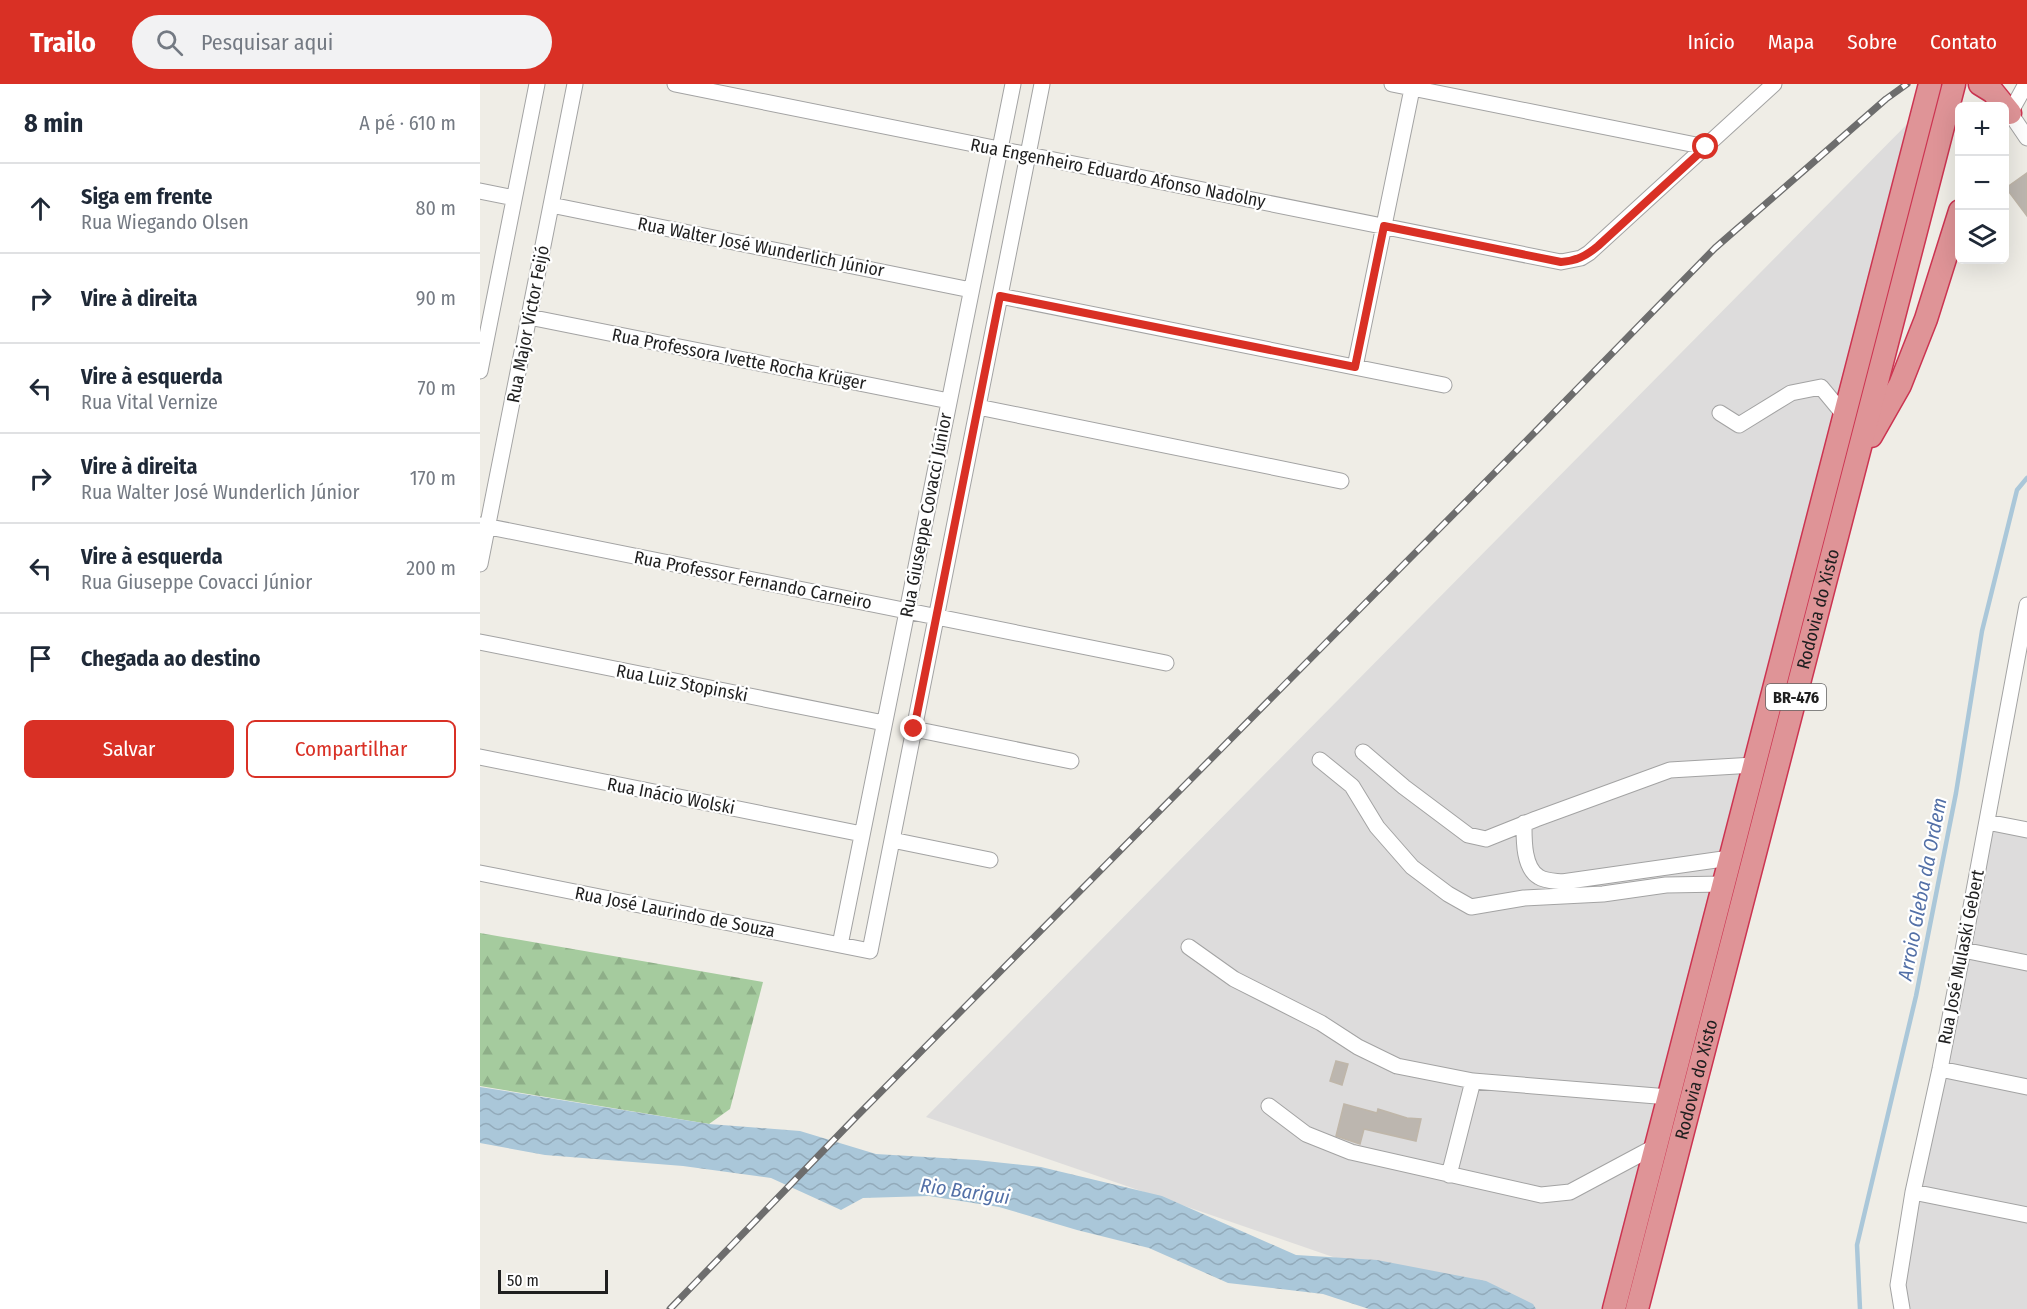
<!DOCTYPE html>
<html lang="pt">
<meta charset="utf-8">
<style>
body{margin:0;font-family:"Fira Sans Condensed",sans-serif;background:#f2f2f3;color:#1f2937}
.controls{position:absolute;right:18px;top:18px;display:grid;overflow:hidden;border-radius:9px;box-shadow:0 6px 24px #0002}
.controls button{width:54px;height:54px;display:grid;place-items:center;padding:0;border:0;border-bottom:2px solid #e0e1e3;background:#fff;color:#1f2937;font:30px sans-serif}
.scale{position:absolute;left:18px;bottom:15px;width:110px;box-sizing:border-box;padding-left:6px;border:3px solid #1f1f1f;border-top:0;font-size:16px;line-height:21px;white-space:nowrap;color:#1f1f1f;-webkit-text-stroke:4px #fff;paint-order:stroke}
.stop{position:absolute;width:18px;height:18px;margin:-14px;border:4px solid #d93025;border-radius:50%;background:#fff}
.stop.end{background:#d93025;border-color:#fff;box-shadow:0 2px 6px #0008}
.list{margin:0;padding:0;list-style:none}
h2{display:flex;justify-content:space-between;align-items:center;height:78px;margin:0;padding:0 24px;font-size:26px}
h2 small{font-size:20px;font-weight:400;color:#747a83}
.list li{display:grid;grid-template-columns:39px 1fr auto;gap:18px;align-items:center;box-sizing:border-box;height:90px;padding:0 24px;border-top:2px solid #e0e1e3}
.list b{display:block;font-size:22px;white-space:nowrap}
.list p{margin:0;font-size:20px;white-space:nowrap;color:#747a83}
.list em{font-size:20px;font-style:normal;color:#747a83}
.actions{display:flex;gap:12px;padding:18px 24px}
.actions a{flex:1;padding:14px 0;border:2px solid #d93025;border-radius:9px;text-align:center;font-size:21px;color:#d93025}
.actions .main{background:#d93025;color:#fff}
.icon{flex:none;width:33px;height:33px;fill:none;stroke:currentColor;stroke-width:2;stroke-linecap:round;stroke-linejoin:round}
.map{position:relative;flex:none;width:1547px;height:1225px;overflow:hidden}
header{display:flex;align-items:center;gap:36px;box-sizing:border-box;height:84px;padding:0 30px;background:#d93025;color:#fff}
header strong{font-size:28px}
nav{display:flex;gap:33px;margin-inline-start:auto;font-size:21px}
.search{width:420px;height:54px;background:#f2f2f3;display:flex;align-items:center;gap:15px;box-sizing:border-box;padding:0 21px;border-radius:33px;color:#747a83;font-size:22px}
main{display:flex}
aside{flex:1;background:#fff}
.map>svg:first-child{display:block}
.residential{fill:#dddcdc}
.forest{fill:url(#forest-firs)}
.water{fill:url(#water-waves)}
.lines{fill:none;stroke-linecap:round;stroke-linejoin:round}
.stream{stroke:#aac7d9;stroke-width:4.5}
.building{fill:#bcb6af;stroke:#bfb6a9;stroke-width:1.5}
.minor-casing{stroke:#a3a3a3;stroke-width:17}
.highway-casing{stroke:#cc3451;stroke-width:25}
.minor{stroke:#fff;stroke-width:15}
.highway{stroke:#df9497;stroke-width:22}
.rail-casing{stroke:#6d6d6d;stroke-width:7}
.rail{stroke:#fff;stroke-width:4.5;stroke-dasharray:14;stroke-linecap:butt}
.route{stroke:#d93025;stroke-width:8}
.labels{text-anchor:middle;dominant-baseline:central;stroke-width:4.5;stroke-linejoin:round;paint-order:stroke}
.shield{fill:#fff;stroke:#626262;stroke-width:1.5}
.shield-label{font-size:16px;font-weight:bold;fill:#1f1f1f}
.street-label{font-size:18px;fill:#1f1f1f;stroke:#fff}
.water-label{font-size:20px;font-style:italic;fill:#5370a7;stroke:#fff}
</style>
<header>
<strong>Trailo</strong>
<div class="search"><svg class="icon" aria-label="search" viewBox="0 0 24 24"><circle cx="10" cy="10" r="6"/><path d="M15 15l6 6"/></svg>Pesquisar aqui</div>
<nav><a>Início</a><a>Mapa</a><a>Sobre</a><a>Contato</a></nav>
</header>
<main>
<aside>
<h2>8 min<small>A pé · 610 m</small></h2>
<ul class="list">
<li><svg class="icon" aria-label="ahead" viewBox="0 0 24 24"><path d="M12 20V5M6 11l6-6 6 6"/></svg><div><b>Siga em frente</b><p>Rua Wiegando Olsen</p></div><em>80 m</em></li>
<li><svg class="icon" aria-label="right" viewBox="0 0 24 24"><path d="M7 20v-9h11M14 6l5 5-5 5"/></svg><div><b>Vire à direita</b></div><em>90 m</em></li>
<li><svg class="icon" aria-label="left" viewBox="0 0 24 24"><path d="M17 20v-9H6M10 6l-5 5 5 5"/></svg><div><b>Vire à esquerda</b><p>Rua Vital Vernize</p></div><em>70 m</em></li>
<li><svg class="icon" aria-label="right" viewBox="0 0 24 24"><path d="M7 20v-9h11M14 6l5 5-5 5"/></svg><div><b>Vire à direita</b><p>Rua Walter José Wunderlich Júnior</p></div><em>170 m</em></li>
<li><svg class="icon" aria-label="left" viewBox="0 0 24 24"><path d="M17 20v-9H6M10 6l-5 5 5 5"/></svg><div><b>Vire à esquerda</b><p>Rua Giuseppe Covacci Júnior</p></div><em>200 m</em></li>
<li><svg class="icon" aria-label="arrive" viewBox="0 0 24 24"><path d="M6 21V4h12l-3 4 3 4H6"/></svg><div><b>Chegada ao destino</b></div></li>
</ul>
<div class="actions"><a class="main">Salvar</a><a>Compartilhar</a></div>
</aside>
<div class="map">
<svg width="1547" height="1225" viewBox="0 0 1547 1225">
<defs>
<pattern id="forest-firs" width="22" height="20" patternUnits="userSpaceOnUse" patternTransform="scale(1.5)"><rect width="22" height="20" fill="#a5cb9e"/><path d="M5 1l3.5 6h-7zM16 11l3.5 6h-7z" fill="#8eae88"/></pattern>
<pattern id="water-waves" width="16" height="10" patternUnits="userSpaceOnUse" patternTransform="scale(1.5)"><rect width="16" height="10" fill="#aac7d9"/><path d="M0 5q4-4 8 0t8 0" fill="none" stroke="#92aaba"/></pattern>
</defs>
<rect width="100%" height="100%" fill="#efede6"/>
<path class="residential" d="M1445,22L1134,1225H1004L446,1033Z
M1507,738L1547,745V1225H1423L1433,1108Z"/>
<path class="forest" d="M0,849L283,898L250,1025L229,1040L0,1002Z"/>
<path class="water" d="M0,1003L229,1040L320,1047L396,1070L496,1076L561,1083L682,1112L816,1171L897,1176L1006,1197L1053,1220L1056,1225H889L843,1210L748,1199L669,1164L597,1146L519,1123L449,1112L383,1114L361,1126L291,1094L203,1082L65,1071L0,1059Z"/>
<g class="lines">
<path class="stream" d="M1380,1225L1377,1161L1436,912L1476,709L1502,547L1537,406L1547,394"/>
</g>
<path class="building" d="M1547,89V132L1526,104Z
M856,977L868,980L862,1001L850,997Z
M864,1020L897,1029L898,1025L927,1034L941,1035L936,1057L884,1045L880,1060L856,1052Z"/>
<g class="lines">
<g class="minor-casing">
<path id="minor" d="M195,0L1081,178L1101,174L1109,169L1294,0
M912,0L1226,63
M1530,29L1547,54
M1524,34L1530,29L1546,0
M0,107L34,114
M71,121L491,206
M520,212L964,301
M49,233L469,317
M875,283L933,0
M0,287L57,0
M498,323L861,397
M1240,329L1259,341L1311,309L1341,303L1365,332
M0,441L686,579
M0,480L95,0
M0,558L404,639
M434,645L591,677
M883,668L924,703L988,751L1006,755L1056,735L1190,686L1274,681
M0,673L382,750
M840,676L872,702L897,743L932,783L968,810L991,823L1044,814L1123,810L1186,801L1244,800
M1507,738L1547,746
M1044,739C1044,754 1043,784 1059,793C1065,797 1075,797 1082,798L1250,774
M412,756L510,776
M0,789L390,867L562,0
M360,861L533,0
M709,863L754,895L841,939L878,963L917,982L993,997L1189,1013
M1483,866L1547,879
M1460,985L1547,1003
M789,1022L826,1050L871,1068L1061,1111L1090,1108L1176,1062
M969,1091L993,997
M1433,1108L1547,1131
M1422,1225L1418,1201L1433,1108L1460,985L1483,866L1547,521"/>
</g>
<g class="highway-casing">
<g id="highway">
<path d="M1500,0L1513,8L1530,29"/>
<path d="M1391,352L1420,301L1446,235L1480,127"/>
<path d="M1134,1225L1450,0"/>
<path id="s1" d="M1157,1225L1474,0"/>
</g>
</g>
<use href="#minor" class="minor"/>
<use href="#highway" class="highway"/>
<g class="rail-casing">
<path id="rail" d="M190,1225L374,1035L1059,344L1235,164L1406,15L1427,0"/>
</g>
<use href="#rail" class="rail"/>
</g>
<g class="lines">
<path class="route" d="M434,645L520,212L875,283L904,142L1081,178C1096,177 1106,172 1118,162L1226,63"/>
</g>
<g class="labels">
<rect class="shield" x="1286" y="600" width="60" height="26" rx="4.5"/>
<g class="shield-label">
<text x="1316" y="613">BR-476</text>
</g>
<g class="street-label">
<text transform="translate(638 89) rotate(11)">Rua Engenheiro Eduardo Afonso Nadolny</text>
<text transform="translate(281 163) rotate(11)">Rua Walter José Wunderlich Júnior</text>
<text transform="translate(48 240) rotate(-79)">Rua Major Victor Feijó</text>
<text transform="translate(259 275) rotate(11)">Rua Professora Ivette Rocha Krüger</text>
<text transform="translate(446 431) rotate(-79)">Rua Giuseppe Covacci Júnior</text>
<text transform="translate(273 496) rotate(11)">Rua Professor Fernando Carneiro</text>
<text stroke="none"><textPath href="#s1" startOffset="723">Rodovia do Xisto</textPath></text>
<text transform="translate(202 599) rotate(11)">Rua Luiz Stopinski</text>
<text transform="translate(191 712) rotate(11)">Rua Inácio Wolski</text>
<text transform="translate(195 828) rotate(11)">Rua José Laurindo de Souza</text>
<text transform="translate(1481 873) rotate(-79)">Rua José Mulaski Gebert</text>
<text stroke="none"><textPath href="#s1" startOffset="237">Rodovia do Xisto</textPath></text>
</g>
<g class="water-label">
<text transform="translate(1442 805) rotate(-79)">Arroio Gleba da Ordem</text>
<text transform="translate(485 1107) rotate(8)">Rio Barigui</text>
</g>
</g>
</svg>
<div class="controls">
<button>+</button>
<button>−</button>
<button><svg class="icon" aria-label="layers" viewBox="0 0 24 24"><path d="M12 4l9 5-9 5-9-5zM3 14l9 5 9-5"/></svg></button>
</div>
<div class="scale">50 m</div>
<div class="stop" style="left:1226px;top:63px"></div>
<div class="stop end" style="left:434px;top:645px"></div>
</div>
</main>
